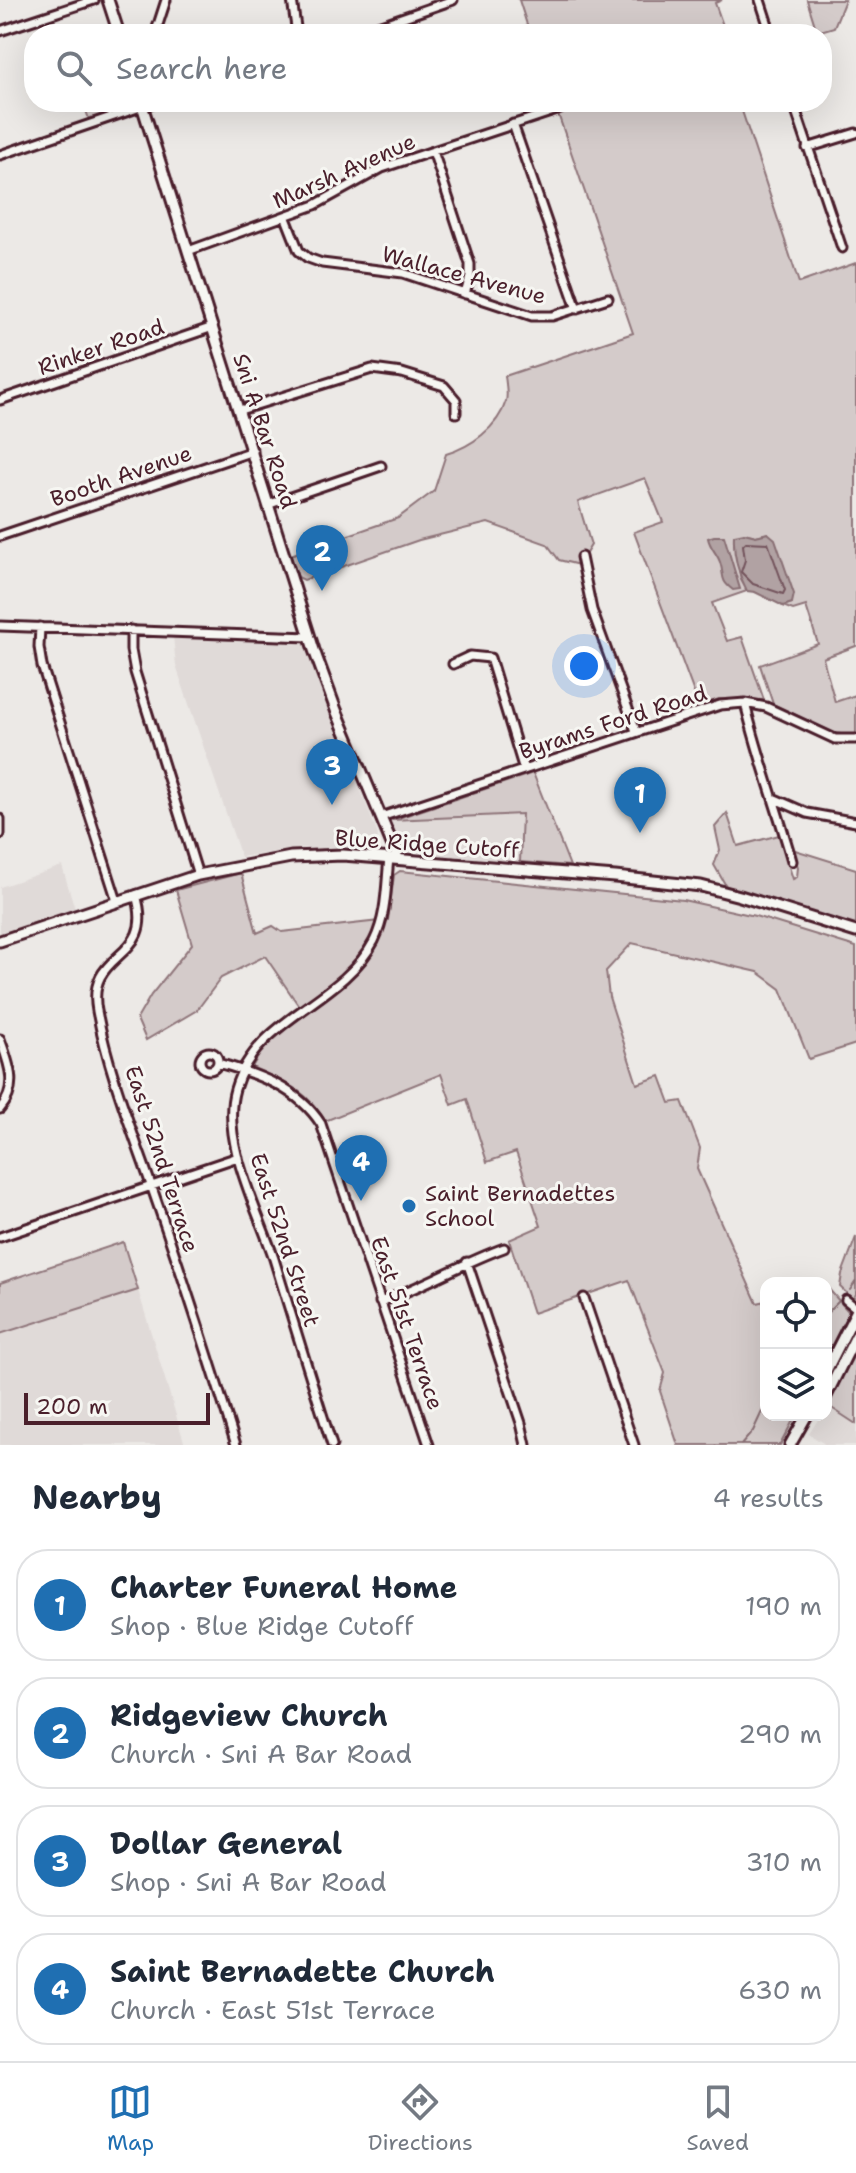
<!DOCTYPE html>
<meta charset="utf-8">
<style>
body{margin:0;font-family:"Shantell Sans",sans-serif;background:#f6f6f7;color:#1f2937}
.controls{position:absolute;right:24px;bottom:24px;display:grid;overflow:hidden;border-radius:16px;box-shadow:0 8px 32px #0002}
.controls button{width:72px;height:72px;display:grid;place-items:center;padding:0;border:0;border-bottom:2px solid #e0e1e3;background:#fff;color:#1f2937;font:40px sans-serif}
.scale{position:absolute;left:24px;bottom:20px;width:186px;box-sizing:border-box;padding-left:8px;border:4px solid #4a1f2b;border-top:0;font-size:22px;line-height:28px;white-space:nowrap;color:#4a1f2b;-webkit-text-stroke:6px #f6f6f2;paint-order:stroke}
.you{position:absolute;left:584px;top:666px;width:28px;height:28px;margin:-20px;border:6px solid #fff;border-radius:50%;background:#1a73e8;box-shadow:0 0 0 12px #1a73e833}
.badge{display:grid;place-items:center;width:52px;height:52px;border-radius:50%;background:#1f6fb2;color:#fff;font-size:26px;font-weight:700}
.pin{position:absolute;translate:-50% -66px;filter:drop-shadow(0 2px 4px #0008)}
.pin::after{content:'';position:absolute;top:42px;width:28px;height:24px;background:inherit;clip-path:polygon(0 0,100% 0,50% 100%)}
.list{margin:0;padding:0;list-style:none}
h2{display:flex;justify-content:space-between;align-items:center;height:104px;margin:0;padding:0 32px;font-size:34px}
h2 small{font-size:26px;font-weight:400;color:#747a83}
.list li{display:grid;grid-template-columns:52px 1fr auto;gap:24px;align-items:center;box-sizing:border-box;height:112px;margin:0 16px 16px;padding:0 16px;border:2px solid #e0e1e3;border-radius:32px}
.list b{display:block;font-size:30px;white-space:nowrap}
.list p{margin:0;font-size:26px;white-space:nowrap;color:#747a83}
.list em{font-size:26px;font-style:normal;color:#747a83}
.icon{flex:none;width:44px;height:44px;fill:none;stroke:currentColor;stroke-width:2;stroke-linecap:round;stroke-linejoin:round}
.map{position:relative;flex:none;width:856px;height:1445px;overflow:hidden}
.search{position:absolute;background:#fff;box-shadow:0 8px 32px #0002;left:24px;right:24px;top:24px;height:88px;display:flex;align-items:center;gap:20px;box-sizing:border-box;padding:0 28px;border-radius:32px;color:#747a83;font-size:30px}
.sheet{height:616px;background:#fff}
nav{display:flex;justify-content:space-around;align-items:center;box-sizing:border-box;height:112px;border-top:2px solid #e0e1e3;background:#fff;font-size:22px;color:#747a83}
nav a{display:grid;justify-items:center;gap:4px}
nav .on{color:#1f6fb2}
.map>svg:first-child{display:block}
.built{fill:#e0dad8}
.green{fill:#d4cbca;stroke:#8f757a;stroke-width:2}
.water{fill:#b1a2a3;stroke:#886e73;stroke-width:2}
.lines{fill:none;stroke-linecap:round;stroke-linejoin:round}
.shore{stroke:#73535b;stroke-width:2}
.stream{stroke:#886e73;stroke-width:2}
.minor-casing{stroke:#4a1f2b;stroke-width:13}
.major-casing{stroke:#4a1f2b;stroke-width:15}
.minor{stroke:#f6f6f2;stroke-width:7}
.major{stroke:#f6f6f2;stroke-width:9}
.poi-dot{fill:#1f6fb2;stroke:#f6f6f2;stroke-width:3}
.labels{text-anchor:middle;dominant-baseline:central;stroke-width:6;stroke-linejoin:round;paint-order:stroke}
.street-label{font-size:22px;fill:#4a1f2b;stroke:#f6f6f2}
.poi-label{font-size:22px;fill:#4a1f2b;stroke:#f6f6f2;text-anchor:start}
</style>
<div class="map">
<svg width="856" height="1445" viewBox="0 0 856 1445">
<rect width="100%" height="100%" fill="#ece9e6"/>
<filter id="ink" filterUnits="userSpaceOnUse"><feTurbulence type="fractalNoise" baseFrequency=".0125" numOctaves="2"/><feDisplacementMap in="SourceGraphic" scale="16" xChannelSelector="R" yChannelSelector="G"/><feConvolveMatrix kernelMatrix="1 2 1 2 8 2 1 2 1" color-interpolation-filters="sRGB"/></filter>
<g filter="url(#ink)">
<path class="built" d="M173,636L289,641L304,644L378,835L377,845L367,848H304L241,857L176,666Z
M522,814L520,862L405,852L400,850L388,821Z
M62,866L75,909L0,934V887Z
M138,1290L185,1445H0V1334Z
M827,1405L856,1424V1445H826L809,1434L821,1415H826Z"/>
<path class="green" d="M519,0H722L715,3L726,34H530Z
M807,0H845L834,27L817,32Z
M83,102H132L129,107L90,122Z
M554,102H739L799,283L856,263V646L823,658L835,702L856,695V736L834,733L773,704L760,665L818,644L806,606L793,610L783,606L792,603L768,533L756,536L744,533L734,544L741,580L747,591L712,603L727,641L742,637L764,700L719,699L699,706L634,532L663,522L645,478L578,502L591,545L579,565L559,560L547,544L488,523L419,540L304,580L298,577L290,555L398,518L434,491L446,454C470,447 498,428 506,401C508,394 506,384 505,376L633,333Z
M533,773L570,866L520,862L522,814L392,820Z
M727,813L738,846L779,835L793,879L797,877L798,867L792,849L856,869V926L726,886L714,865L720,850L715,827Z
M400,871L683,900L755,916L856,947V1044L809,1059L781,989L758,972L632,943L606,971L609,997L637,1084L660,1076L670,1103L682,1101L700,1148L697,1169L757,1303L766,1301V1415H796L780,1445H678L660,1391L665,1373L629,1280L533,1313L509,1240L541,1226L516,1152L487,1162L467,1099L452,1105L441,1074L325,1121C307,1089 283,1082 252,1067C265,1043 282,1030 305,1015L265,956L221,978L197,1010L146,1040L137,1019L151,995L192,944L176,890L241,873L257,933L273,926L282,932L388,920L394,875Z
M856,1237V1294L853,1299L840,1287L842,1274Z
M123,1242L138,1290L0,1334V1283Z
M826,1286L848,1311V1321L826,1361Z
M856,1347V1424L827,1405Z"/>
<path class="water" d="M744,533L756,536L768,533L775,539L794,594L792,603L783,606L755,592L747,591C739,575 733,554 734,535Z
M714,536H724L740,589L733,590C719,579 725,577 720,562C717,553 710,548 708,538Z"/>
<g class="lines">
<path class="shore" d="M746,542L768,543L785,590L783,594L753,584L741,572L745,560L743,545Z"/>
<path class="stream" d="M850,1290L856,1281
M826,1314L839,1301
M741,1445L753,1431L766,1403"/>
<g class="minor-casing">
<path id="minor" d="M292,0L297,34
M760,0L771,34
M0,31L94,0
M155,34L166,0
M355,34L453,0
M793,102L842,248
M513,124L577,309
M807,148L856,133
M433,151L470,264V277L465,294
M0,155L155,102
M286,218L299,251L308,258L322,263L403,273L532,316H552L608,298
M188,251L315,205L382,168L560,109
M0,400L213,327
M240,410L372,369L402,373L444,386L456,400V413
M270,504L381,466
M0,536L253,451
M581,557L592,610L636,731
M0,626L310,637
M40,627L39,647L42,666L117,901
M131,630V650L135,672L198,875
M453,664L470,656L490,658L524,770
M745,703C758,757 777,808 792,861
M775,799L807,813L856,822
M381,817L720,705L745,703L766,707L835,739H856
M0,819V834
M136,895C157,963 85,948 97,1011C108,1070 131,1128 151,1185C181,1271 209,1358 236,1445
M0,1039C9,1064 19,1087 0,1109
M200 1061a9 9 0 1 1 18 0a9 9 0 1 1-18 0Z
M218,1063C258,1074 298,1088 321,1124L429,1445
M0,1237L238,1157
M467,1262L521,1423L526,1445
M584,1298L634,1445
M846,1300L856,1308
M380,1302C423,1287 462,1263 504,1248
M332,1445C312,1383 293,1321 274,1259C258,1210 220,1140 235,1089C256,1017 341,1004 374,941C387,915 386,885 389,858"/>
</g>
<g class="major-casing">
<path id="major" d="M108,0L119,34
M141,102L314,650L336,710L398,858
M0,941L198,875L291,857L343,855L615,877L701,886L740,896L856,932
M826,1371L856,1312
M826,1396L856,1336
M790,1445L807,1415"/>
</g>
<use href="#minor" class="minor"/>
<use href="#major" class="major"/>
</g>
</g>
<circle class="poi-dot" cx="409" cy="1206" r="8"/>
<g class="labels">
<g class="street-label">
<text transform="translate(344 171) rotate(-24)">Marsh Avenue</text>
<text transform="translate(464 275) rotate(15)">Wallace Avenue</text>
<text transform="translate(101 347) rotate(-19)">Rinker Road</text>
<text transform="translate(265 431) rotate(72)">Sni A Bar Road</text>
<text transform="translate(121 476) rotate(-19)">Booth Avenue</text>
<text transform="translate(613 722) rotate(-18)">Byrams Ford Road</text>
<text transform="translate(427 844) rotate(4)">Blue Ridge Cutoff</text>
<text transform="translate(162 1159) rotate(72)">East 52nd Terrace</text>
<text transform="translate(285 1240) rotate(72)">East 52nd Street</text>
<text transform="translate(407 1323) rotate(71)">East 51st Terrace</text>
</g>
<g class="poi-label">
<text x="425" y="1193">Saint Bernadettes<tspan x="425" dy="25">School</tspan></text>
</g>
</g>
</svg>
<div class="controls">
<button><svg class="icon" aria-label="locate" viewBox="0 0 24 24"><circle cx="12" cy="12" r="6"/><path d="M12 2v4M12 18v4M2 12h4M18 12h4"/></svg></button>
<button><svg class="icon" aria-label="layers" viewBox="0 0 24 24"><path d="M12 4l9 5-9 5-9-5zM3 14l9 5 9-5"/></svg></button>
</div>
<div class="scale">200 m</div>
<div class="you"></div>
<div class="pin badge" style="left:640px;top:833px">1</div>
<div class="pin badge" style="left:322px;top:591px">2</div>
<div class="pin badge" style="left:332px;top:805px">3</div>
<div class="pin badge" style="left:361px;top:1201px">4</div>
<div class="search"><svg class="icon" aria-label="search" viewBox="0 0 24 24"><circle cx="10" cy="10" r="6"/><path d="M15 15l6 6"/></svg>Search here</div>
</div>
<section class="sheet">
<h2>Nearby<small>4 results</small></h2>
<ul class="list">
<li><span class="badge">1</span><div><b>Charter Funeral Home</b><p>Shop · Blue Ridge Cutoff</p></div><em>190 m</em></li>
<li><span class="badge">2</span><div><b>Ridgeview Church</b><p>Church · Sni A Bar Road</p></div><em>290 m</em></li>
<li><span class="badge">3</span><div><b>Dollar General</b><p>Shop · Sni A Bar Road</p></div><em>310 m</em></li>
<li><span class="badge">4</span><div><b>Saint Bernadette Church</b><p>Church · East 51st Terrace</p></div><em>630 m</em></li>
</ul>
</section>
<nav>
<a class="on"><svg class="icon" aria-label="map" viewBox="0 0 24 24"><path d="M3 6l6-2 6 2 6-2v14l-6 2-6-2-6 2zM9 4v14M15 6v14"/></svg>Map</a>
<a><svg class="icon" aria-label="directions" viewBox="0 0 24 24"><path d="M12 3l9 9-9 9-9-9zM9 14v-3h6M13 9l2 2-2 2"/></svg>Directions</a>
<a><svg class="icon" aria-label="saved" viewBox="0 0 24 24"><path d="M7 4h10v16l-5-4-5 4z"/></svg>Saved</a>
</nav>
